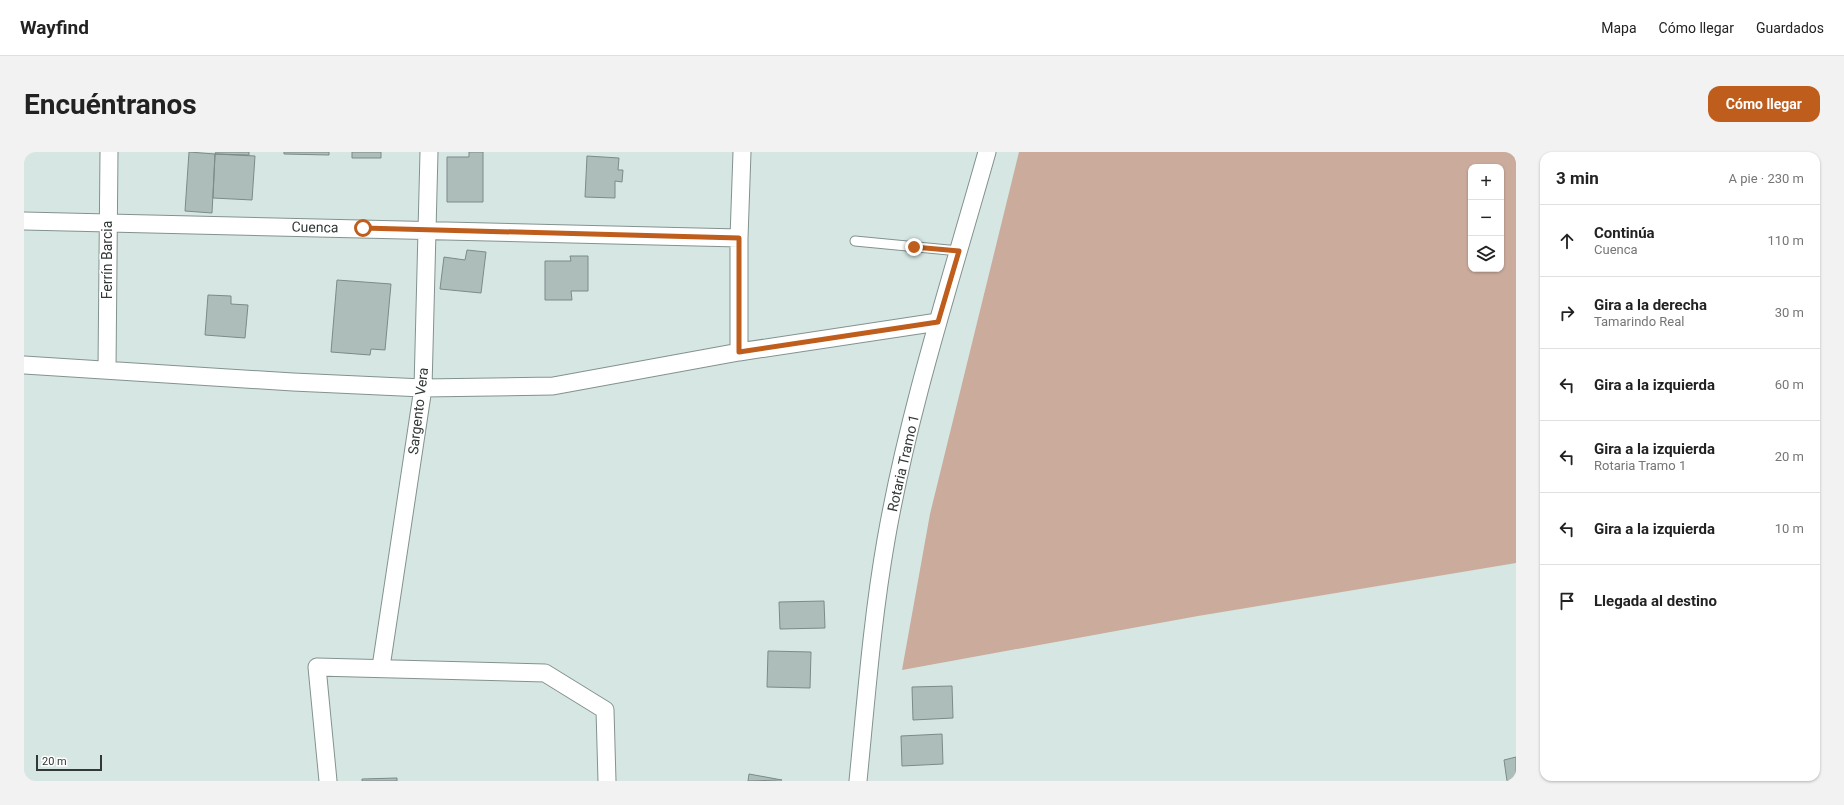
<!DOCTYPE html>
<html lang="es">
<meta charset="utf-8">
<style>
body{margin:0;font-family:Roboto,sans-serif;background:#f2f2f2;color:#222}
.controls{position:absolute;right:12px;top:12px;display:grid;overflow:hidden;border-radius:8px;box-shadow:0 1px 3px #0004}
.controls button{width:36px;height:36px;display:grid;place-items:center;padding:0;border:0;border-bottom:1px solid #e0e0e0;background:#fff;color:#222;font:20px sans-serif}
.scale{position:absolute;left:12px;bottom:10px;width:66px;box-sizing:border-box;padding-left:4px;border:2px solid #313837;border-top:0;font-size:11px;line-height:14px;white-space:nowrap;color:#313837;-webkit-text-stroke:3px #fff;paint-order:stroke}
.stop{position:absolute;width:12px;height:12px;margin:-9px;border:3px solid #be5d1c;border-radius:50%;background:#fff}
.stop.end{background:#be5d1c;border-color:#fff;box-shadow:0 1px 4px #0008}
.list{margin:0;padding:0;list-style:none}
h2{display:flex;justify-content:space-between;align-items:center;height:52px;margin:0;padding:0 16px;font-size:17px}
h2 small{font-size:13px;font-weight:400;color:#767676}
.list li{display:grid;grid-template-columns:26px 1fr auto;gap:12px;align-items:center;box-sizing:border-box;height:72px;padding:0 16px;border-top:1px solid #e0e0e0}
.list b{display:block;font-size:15px;white-space:nowrap}
.list p{margin:0;font-size:13px;white-space:nowrap;color:#767676}
.list em{font-size:13px;font-style:normal;color:#767676}
.icon{flex:none;width:22px;height:22px;fill:none;stroke:currentColor;stroke-width:2;stroke-linecap:round;stroke-linejoin:round}
.map{position:relative;flex:none;width:1492px;height:629px;overflow:hidden;border-radius:12px}
header{display:flex;align-items:center;gap:24px;box-sizing:border-box;height:56px;padding:0 20px;background:#fff;border-bottom:1px solid #e0e0e0}
header strong{font-size:19px}
nav{display:flex;gap:22px;margin-inline-start:auto;font-size:14px}
.intro{display:flex;align-items:center;justify-content:space-between;box-sizing:border-box;height:96px;padding:0 24px}
h1{margin:0;font-size:28px}
.button{padding:10px 18px;border-radius:12px;background:#be5d1c;color:#fff;font-size:14px;font-weight:700}
main{display:flex;gap:24px;padding:0 24px}
aside{flex:1;background:#fff;border-radius:12px;box-shadow:0 1px 3px #0004}
.map>svg:first-child{display:block}
.green{fill:#cbab9b;fill-rule:evenodd}
.building{fill:#adbdba;stroke:#7c8b88}
.lines{fill:none;stroke-linecap:round;stroke-linejoin:round}
.lane-casing{stroke:#83928f;stroke-width:11}
.street-casing{stroke:#83928f;stroke-width:19}
.lane{stroke:#fff;stroke-width:9}
.street{stroke:#fff;stroke-width:17}
.route{stroke:#be5d1c;stroke-width:5}
.labels{text-anchor:middle;dominant-baseline:central;stroke-width:3;stroke-linejoin:round;paint-order:stroke}
.street-label{font-size:14px;fill:#313837;stroke:#fff}
</style>
<header>
<strong>Wayfind</strong>
<nav><a>Mapa</a><a>Cómo llegar</a><a>Guardados</a></nav>
</header>
<div class="intro"><h1>Encuéntranos</h1><a class="button">Cómo llegar</a></div>
<main>
<div class="map">
<svg width="1492" height="629" viewBox="0 0 1492 629">
<rect width="100%" height="100%" fill="#d5e6e3"/>
<path class="green" d="M995,0H1492V411L1174,464L878,518L906,362ZM1447,15H1477V117H1447Z"/>
<path class="building" d="M165,0L191,2L188,61L161,59Z
M192,0H225V3L191,2Z
M260,0H305V3L260,2Z
M328,0H357V6H328Z
M445,0H459V50H423V5H445Z
M191,2L231,4L228,48L189,46Z
M563,4L595,6L594,18H599L598,30L591,29V46L561,45Z
M443,98L462,100L457,141L416,137L420,105L441,108Z
M546,104H564V139H547L548,148H521V109H547Z
M313,128L367,132L361,198L347,197L346,203L307,200Z
M184,143L207,144V152L224,153L221,186L181,183Z
M800,449L801,476L756,477L755,450Z
M744,499L787,500L786,536L743,535Z
M928,534L929,566L889,568L888,535Z
M918,582L919,612L878,614L877,584Z
M1492,605V629H1483L1480,608Z
M725,622L758,628L724,629Z
M373,626V629H338V627Z"/>
<g class="lines">
<g class="lane-casing">
<path id="lane" d="M831,89L935,99"/>
</g>
<g class="street-casing">
<path id="street" d="M0,69L715,86
M715,200V86L718,0
M0,213L269,230L399,236L529,234L715,200L914,170
M83,217L85,0
M357,515L399,236L405,0
M304,629L293,515L521,521L581,558L583,629
M834,629C842,549 848,468 862,388C885,256 927,128 963,0"/>
</g>
<use href="#lane" class="lane"/>
<use href="#street" class="street"/>
</g>
<g class="lines">
<path class="route" d="M339,76L715,86V200L914,170L935,99L890,95"/>
</g>
<g class="labels">
<g class="street-label">
<text transform="translate(291 75) rotate(1)">Cuenca</text>
<text transform="translate(83 108) rotate(-90)">Ferrín Barcia</text>
<text transform="translate(394 259) rotate(-83)">Sargento Vera</text>
<text transform="translate(879 311) rotate(-77)">Rotaria Tramo 1</text>
</g>
</g>
</svg>
<div class="controls">
<button>+</button>
<button>−</button>
<button><svg class="icon" aria-label="layers" viewBox="0 0 24 24"><path d="M12 4l9 5-9 5-9-5zM3 14l9 5 9-5"/></svg></button>
</div>
<div class="scale">20 m</div>
<div class="stop" style="left:339px;top:76px"></div>
<div class="stop end" style="left:890px;top:95px"></div>
</div>
<aside>
<h2>3 min<small>A pie · 230 m</small></h2>
<ul class="list">
<li><svg class="icon" aria-label="ahead" viewBox="0 0 24 24"><path d="M12 20V5M6 11l6-6 6 6"/></svg><div><b>Continúa</b><p>Cuenca</p></div><em>110 m</em></li>
<li><svg class="icon" aria-label="right" viewBox="0 0 24 24"><path d="M7 20v-9h11M14 6l5 5-5 5"/></svg><div><b>Gira a la derecha</b><p>Tamarindo Real</p></div><em>30 m</em></li>
<li><svg class="icon" aria-label="left" viewBox="0 0 24 24"><path d="M17 20v-9H6M10 6l-5 5 5 5"/></svg><div><b>Gira a la izquierda</b></div><em>60 m</em></li>
<li><svg class="icon" aria-label="left" viewBox="0 0 24 24"><path d="M17 20v-9H6M10 6l-5 5 5 5"/></svg><div><b>Gira a la izquierda</b><p>Rotaria Tramo 1</p></div><em>20 m</em></li>
<li><svg class="icon" aria-label="left" viewBox="0 0 24 24"><path d="M17 20v-9H6M10 6l-5 5 5 5"/></svg><div><b>Gira a la izquierda</b></div><em>10 m</em></li>
<li><svg class="icon" aria-label="arrive" viewBox="0 0 24 24"><path d="M6 21V4h12l-3 4 3 4H6"/></svg><div><b>Llegada al destino</b></div></li>
</ul>
</aside>
</main>
